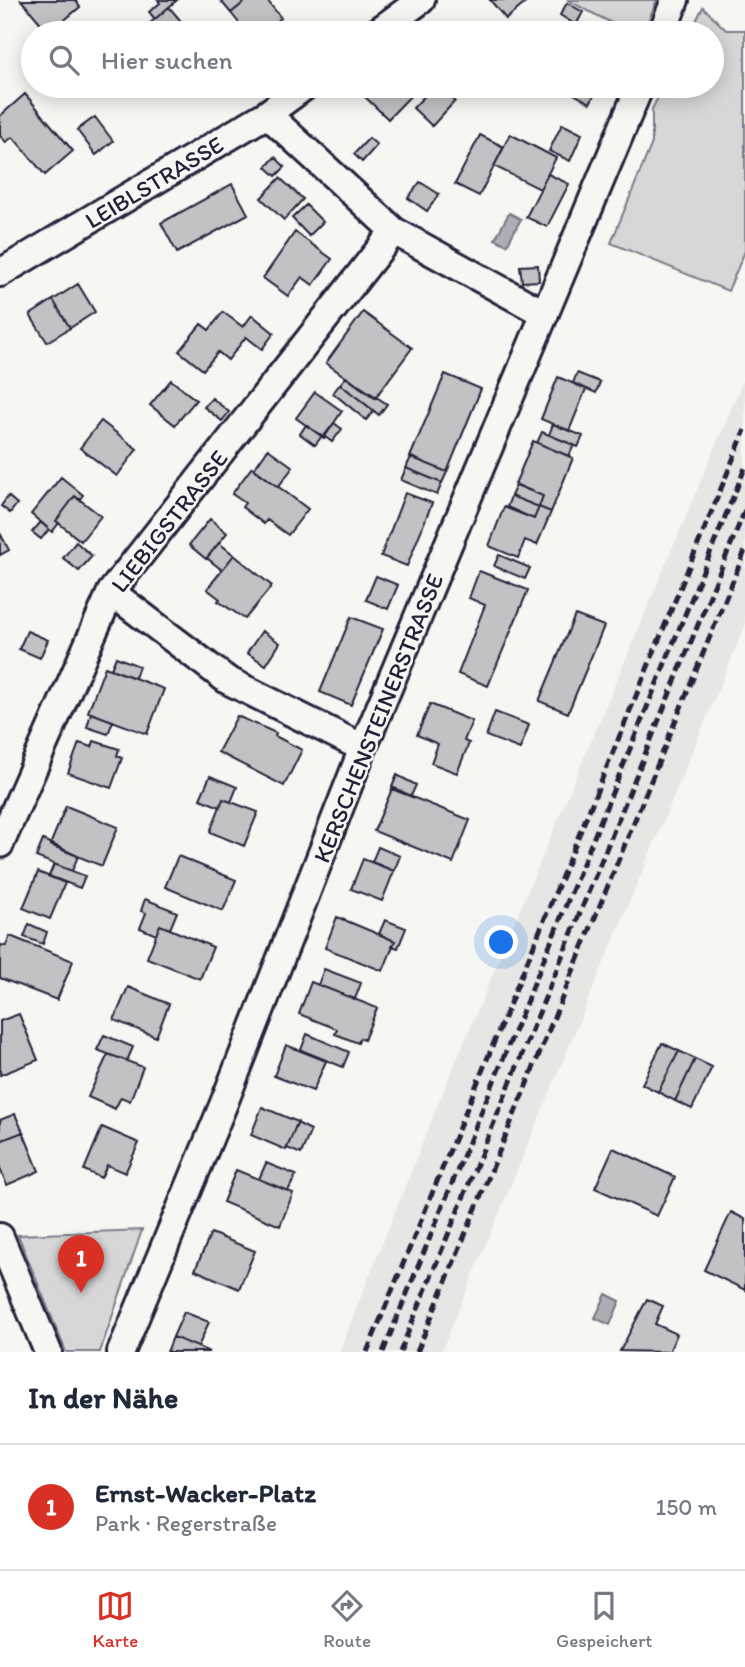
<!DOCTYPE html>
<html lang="de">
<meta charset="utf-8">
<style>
body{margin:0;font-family:Itim,sans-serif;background:#f6f6f7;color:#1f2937}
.you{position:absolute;left:502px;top:943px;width:24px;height:24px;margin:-18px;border:5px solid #fff;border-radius:50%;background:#1a73e8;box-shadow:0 0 0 10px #1a73e833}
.badge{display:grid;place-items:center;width:46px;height:46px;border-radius:50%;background:#d93025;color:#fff;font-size:23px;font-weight:700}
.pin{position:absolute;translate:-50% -58px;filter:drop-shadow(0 2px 4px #0008)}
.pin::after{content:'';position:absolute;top:37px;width:24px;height:21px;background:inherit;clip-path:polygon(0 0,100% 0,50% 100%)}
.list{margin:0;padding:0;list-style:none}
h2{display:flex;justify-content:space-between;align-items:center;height:91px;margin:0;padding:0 28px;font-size:30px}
h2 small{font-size:23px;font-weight:400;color:#747a83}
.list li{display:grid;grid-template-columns:46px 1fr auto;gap:21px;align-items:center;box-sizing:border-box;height:126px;padding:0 28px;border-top:2px solid #e0e1e3}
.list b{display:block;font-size:26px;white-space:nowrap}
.list p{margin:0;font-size:23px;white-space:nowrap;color:#747a83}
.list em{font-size:23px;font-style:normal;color:#747a83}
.icon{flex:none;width:38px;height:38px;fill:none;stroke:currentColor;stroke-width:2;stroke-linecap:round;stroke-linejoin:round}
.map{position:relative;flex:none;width:745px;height:1352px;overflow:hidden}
.search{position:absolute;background:#fff;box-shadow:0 4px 18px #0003;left:21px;right:21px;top:21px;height:77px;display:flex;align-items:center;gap:18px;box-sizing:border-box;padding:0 24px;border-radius:38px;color:#747a83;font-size:26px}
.sheet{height:217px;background:#fff}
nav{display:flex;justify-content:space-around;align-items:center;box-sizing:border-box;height:98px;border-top:2px solid #e0e1e3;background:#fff;font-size:19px;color:#747a83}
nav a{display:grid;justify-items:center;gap:4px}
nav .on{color:#d93025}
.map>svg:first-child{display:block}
.built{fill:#e6e6e4}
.green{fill:#d7d7d7;stroke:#7c7c89;stroke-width:2}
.water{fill:#adadb3;stroke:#757583;stroke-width:2}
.building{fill:#c2c2c4;stroke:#22223b;stroke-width:2}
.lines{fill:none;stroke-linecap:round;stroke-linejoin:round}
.minor-casing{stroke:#22223b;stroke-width:32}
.minor{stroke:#f6f6f2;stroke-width:26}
.rail{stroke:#22223b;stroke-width:5;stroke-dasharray:10 5;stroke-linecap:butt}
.labels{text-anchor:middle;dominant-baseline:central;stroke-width:5;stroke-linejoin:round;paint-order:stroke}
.street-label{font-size:24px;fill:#22223b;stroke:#f6f6f2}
</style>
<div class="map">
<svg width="745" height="1352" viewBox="0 0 745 1352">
<rect width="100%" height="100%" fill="#f6f6f2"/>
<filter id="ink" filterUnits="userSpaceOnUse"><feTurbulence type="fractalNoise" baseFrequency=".0143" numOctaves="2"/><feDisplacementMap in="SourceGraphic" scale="14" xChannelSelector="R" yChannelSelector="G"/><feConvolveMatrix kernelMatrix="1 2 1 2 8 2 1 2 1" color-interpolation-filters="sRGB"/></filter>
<g filter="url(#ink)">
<path class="built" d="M745,376V626L441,1352H339L438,1104Z"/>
<path class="green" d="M567,0H657L643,33H631Z
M703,7L726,30H745V251L728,291L611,243L652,143V109L664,86H712V33H690Z
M142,1230L100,1352H66L18,1235Z"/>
<path class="water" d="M509,213L521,219L507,245L495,239Z
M606,1294L620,1301L610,1325L595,1318Z"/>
<path class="building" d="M21,0H75L80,7L49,33Z
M158,0H177L155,19L149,12L160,3Z
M220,0H247L231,13Z
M247,0H267L281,18L263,33H247L231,13Z
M490,0H529L506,19Z
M567,3L583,12L576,25L560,15Z
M169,7L191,33H138L155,19Z
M369,86H420L388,119L362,94Z
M434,86H438L455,101L432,126L413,108Z
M560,86H599L590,103Z
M25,94L73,151L45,175L13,137L6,142L0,136V116Z
M95,117L113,141L96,155L77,130Z
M562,124L582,134L570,161L549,151Z
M510,134L556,158L540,189L494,166Z
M480,135L504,147L479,196L455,184Z
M369,138L377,145L362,162L354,154Z
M275,157L285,167L276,176L266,167Z
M548,174L569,184L547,227L526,217Z
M280,178L303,199L284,220L261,198Z
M420,182L439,194L427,211L408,198Z
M232,184L248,214L177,253L161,223Z
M306,205L323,222L309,236L292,218Z
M295,232L332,259L313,285L302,277L288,296L263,278Z
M538,265L539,281L522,282L520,266Z
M78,284L95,312L70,328L53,300Z
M53,300L70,328L47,342L30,315Z
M223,312L243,327L252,315L274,333L262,349L246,337L228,360L218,352L203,370L179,351L201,324L209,330Z
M363,312L412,348L375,398L326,363Z
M577,373L600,382L596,393L573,383Z
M445,374L481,389L447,472L410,457Z
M346,377L387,404L379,415L340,384Z
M558,377L586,389L569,431L541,419Z
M171,380L196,400L175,425L150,405Z
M340,384L374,411L366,420L333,393Z
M315,392L342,411L324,438L296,418Z
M212,398L229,412L222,421L204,407Z
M101,421L137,449L117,476L80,448Z
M334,423L342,429L332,442L324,436Z
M553,424L583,436L578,447L549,435Z
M306,425L322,436L315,445L300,434Z
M542,432L574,445L569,456L537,443Z
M533,441L573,458L551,512L539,507L543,496L515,484Z
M268,449L293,467L278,487L254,469Z
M411,457L447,472L442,483L406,468Z
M252,467L308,509L288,535L267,520L264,524L242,507L245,503L232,494Z
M406,468L442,483L437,495L401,480Z
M61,477L83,495L79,500L75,496L56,521L59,523L52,532L31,514Z
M516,485L543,496L539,507L511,496Z
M405,493L432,503L407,566L381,556Z
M8,496L17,504L10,513L1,506Z
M75,496L101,516L81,541L56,521Z
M511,496L539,507L534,519L507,507Z
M504,507L534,519L539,507L551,512L537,545L525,540L518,558L489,546Z
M210,519L227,533L206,559L189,545Z
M41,522L49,529L41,539L32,532Z
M0,533L9,550L0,555Z
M76,542L92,556L79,571L63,558Z
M219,543L234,555L222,570L207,558Z
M234,555L272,586L245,619L218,601L220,599L207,589Z
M499,555L530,568L525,579L494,566Z
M479,571L528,590L488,686L458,674L485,605L469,598Z
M376,576L398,585L388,609L366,600Z
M575,615L604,626L568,713L539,701Z
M351,617L383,629L351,705L320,692Z
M27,631L48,640L40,658L19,649Z
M262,631L280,643L266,665L247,653Z
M116,657L139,666L135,678L111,669Z
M105,667L164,689L147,734L88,712Z
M430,704L472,721L464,741L469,743L457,773L431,763L438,744L417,735Z
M495,712L529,725L520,749L486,736Z
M91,713L113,721L108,734L87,727Z
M237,716L276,733L275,736L302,750L284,786L218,752Z
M94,741L119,749L117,756L122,758L111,788L68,773L79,743L92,747Z
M397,775L416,785L411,796L392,787Z
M210,776L237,787L231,802L223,799L220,807L200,799Z
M392,789L470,820L453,863L374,831Z
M223,799L258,812L244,846L210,832Z
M66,806L118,827L102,866L50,845Z
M43,840L78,856L72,871L36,857Z
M378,847L400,856L394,871L372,862Z
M178,856L236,880L223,911L165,887Z
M363,859L394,871L382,901L351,889Z
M54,864L85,876L80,888L49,876Z
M38,872L65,883L50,919L23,908Z
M145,899L177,912L170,929L160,925L156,935L140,928L146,913L141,911Z
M337,917L395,941L383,971L325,948Z
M385,920L406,928L398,948L392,946L395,941L379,934Z
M29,924L47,932L43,944L24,937Z
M160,925L213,947L200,979L147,958Z
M10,936L73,961L57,1000L0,978V948L1,945L6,946Z
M324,969L361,983L355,999L318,985Z
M311,982L377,1008L364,1040L360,1038L358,1043L335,1034L337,1029L299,1014Z
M128,987L169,1004L156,1037L114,1020Z
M19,1014L38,1060L0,1075V1021Z
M307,1034L349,1052L343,1067L301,1050Z
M104,1035L133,1047L127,1061L97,1050Z
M662,1043L679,1051L658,1092L642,1084Z
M286,1045L326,1061L313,1091L274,1076Z
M679,1051L695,1059L675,1101L658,1092Z
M108,1054L143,1067L130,1101L121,1097L115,1109L88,1097Z
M695,1059L712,1067L692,1109L675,1101Z
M262,1107L298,1122L286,1150L251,1135Z
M15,1114L23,1132L0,1141V1120Z
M297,1123L311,1130L301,1154L287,1148Z
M102,1127L139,1143L125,1173L107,1165L101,1178L84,1170Z
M23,1132L39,1171L7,1185L0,1169V1141Z
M613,1148L675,1177L657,1216L595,1188Z
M266,1163L296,1175L288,1191L259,1179Z
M236,1170L293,1193L280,1226L223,1202Z
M731,1212L745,1219V1290L704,1270Z
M211,1233L255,1251L239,1289L195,1270Z
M647,1299L663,1306L655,1324L677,1334L669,1352L620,1351Z
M184,1312L209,1322L198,1347L173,1337Z
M173,1337L198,1347L209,1352H167Z"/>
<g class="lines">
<g class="minor-casing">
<path id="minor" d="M376,33L421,0
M662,33L675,0
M267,114L394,231L545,314
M0,273L267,114L305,86
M111,592L227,680L363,748
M0,844L111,592L394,231
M0,1237L48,1352
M121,1352L224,1103L363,748L640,86"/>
</g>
<use href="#minor" class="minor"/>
<path class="rail" d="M367,1352L745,430
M383,1352L745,468
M400,1352L745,510
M417,1352L745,551"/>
</g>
</g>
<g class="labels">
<g class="street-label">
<text transform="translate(154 182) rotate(-31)">LEIBLSTRASSE</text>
<text transform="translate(169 521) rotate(-52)">LIEBIGSTRASSE</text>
<text transform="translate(378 718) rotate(-68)">KERSCHENSTEINERSTRASSE</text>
</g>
</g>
</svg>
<div class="you"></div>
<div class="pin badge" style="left:81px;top:1293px">1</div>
<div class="search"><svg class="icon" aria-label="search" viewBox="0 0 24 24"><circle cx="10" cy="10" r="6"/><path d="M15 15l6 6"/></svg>Hier suchen</div>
</div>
<section class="sheet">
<h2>In der Nähe<small></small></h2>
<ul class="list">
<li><span class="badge">1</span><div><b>Ernst-Wacker-Platz</b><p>Park · Regerstraße</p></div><em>150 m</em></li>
</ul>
</section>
<nav>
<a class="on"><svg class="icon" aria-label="map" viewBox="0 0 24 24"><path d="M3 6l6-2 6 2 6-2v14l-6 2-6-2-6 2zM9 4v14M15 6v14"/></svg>Karte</a>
<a><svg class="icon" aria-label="directions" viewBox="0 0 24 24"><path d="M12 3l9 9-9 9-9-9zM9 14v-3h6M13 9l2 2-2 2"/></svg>Route</a>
<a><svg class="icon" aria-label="saved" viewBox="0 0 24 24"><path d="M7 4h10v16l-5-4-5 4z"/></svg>Gespeichert</a>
</nav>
